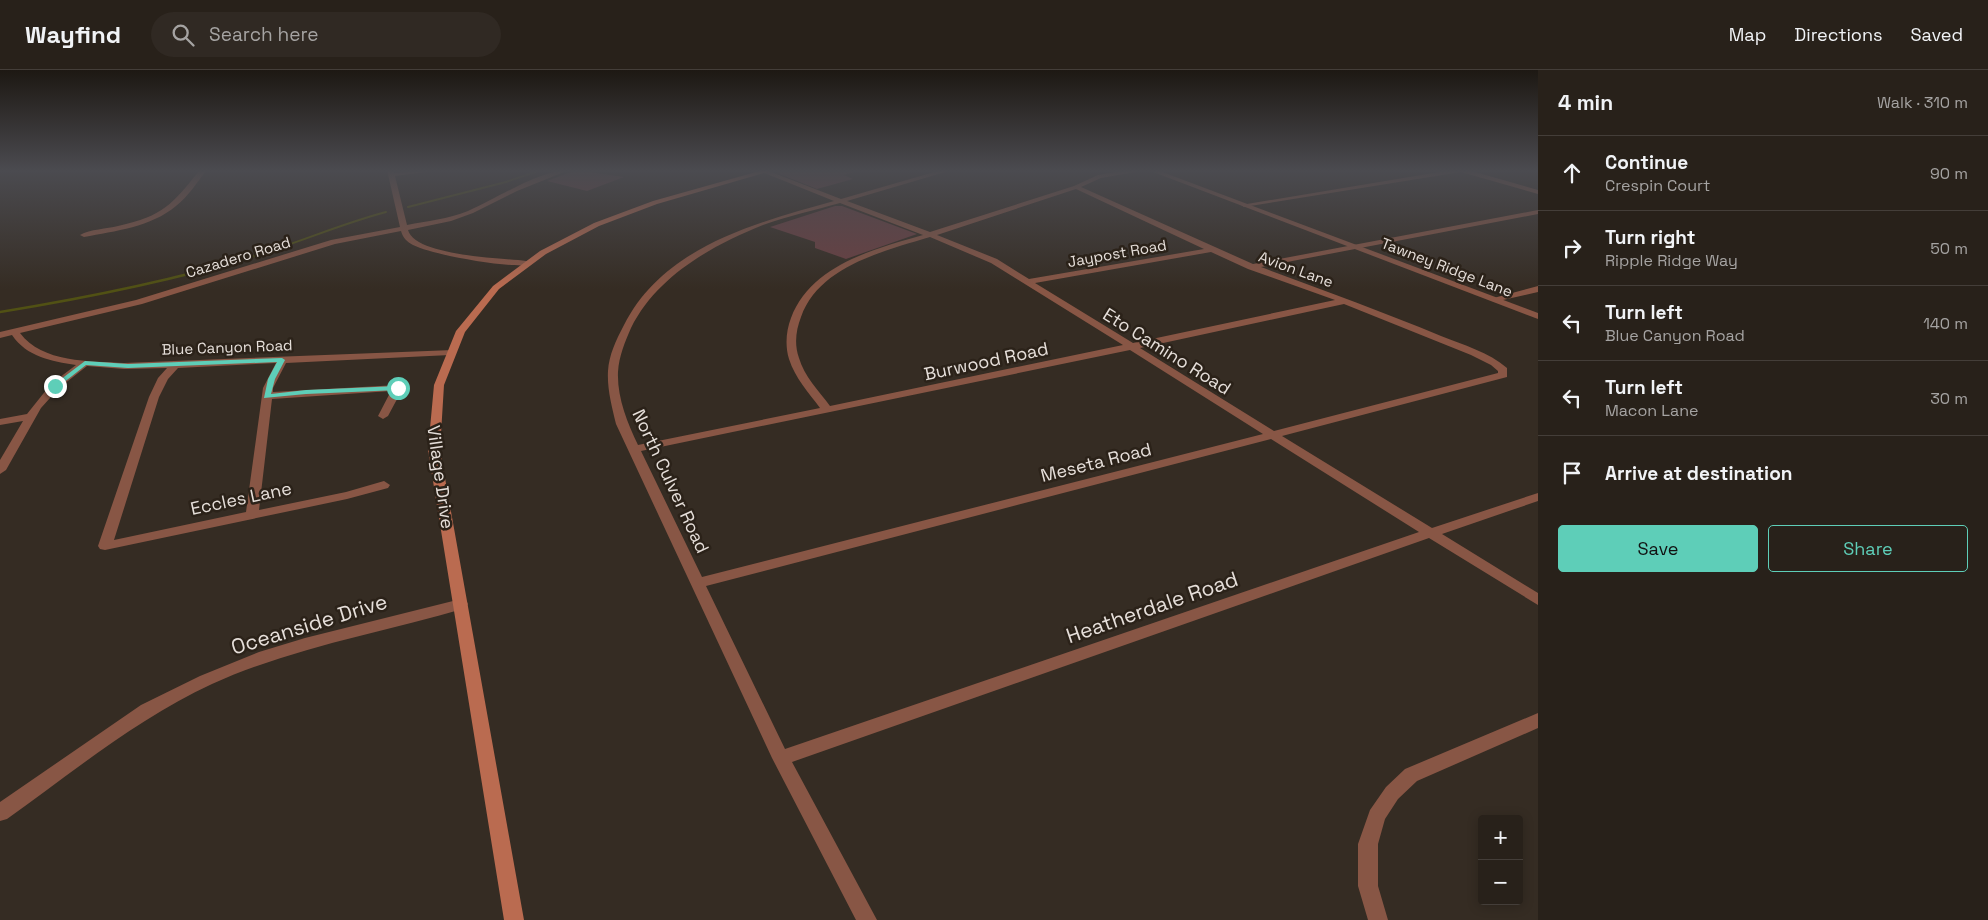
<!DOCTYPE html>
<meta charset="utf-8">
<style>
body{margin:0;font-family:"Space Grotesk",sans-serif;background:#302923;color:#f1f3f6}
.controls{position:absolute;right:15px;bottom:15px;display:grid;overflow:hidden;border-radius:5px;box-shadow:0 2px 12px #0003}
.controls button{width:45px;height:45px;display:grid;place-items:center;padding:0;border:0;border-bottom:1px solid #443e39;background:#28211a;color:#f1f3f6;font:25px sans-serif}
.stop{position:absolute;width:15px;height:15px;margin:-11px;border:4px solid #5eceb8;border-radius:50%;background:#fff}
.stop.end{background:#5eceb8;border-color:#fff;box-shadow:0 1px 5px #0008}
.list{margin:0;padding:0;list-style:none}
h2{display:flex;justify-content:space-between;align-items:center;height:65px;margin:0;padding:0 20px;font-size:21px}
h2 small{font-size:16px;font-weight:400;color:#a5a3a2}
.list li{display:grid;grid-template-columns:32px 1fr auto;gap:15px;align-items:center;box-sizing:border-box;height:75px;padding:0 20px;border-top:1px solid #443e39}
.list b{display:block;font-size:19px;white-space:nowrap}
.list p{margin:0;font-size:16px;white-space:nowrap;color:#a5a3a2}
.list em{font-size:16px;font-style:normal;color:#a5a3a2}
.actions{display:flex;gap:10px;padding:15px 20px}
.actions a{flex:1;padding:11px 0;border:1px solid #5eceb8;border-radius:5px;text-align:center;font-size:18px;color:#5eceb8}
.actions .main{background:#5eceb8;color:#111}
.icon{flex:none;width:28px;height:28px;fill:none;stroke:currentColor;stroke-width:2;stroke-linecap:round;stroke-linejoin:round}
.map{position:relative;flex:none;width:1538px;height:850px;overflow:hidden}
header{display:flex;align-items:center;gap:30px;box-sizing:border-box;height:70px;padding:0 25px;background:#28211a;border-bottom:1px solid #443e39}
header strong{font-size:24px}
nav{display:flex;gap:28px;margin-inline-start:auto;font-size:18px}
.search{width:350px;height:45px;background:#302923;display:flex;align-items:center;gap:12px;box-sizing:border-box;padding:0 18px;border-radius:28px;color:#a5a3a2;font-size:19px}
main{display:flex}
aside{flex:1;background:#28211a}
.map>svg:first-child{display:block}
.green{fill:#6b3f41}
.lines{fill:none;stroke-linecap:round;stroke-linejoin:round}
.stream-far1{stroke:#515114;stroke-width:2}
.stream{stroke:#515114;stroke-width:2.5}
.minor{fill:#885645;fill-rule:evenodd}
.tertiary{fill:#885645;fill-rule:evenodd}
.secondary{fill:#ba6b50;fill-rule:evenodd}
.route{fill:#5eceb8}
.labels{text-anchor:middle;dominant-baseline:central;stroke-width:5;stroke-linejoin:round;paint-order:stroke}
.far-street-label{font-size:15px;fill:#e6dfda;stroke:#2b2219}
.street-label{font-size:18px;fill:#e6dfda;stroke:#2b2219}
.near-street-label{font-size:21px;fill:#e6dfda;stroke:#2b2219}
</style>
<header>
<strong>Wayfind</strong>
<div class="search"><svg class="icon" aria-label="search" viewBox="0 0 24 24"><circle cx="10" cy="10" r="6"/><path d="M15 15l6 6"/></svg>Search here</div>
<nav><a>Map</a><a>Directions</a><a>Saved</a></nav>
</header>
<main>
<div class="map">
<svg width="1538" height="850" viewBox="0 0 1538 850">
<rect width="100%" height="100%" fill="#352c23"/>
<path class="green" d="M576,100L624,107L587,121L547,111Z
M789,100H862L844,105L853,109L817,119L777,103Z
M835,136H842L917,164L846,189L815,178V172L770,157Z"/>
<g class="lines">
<path class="stream-far1" d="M408,137L506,112L541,100
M250,187C296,174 340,154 386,142"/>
<path class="stream" d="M0,242C86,228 171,211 254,186"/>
<path class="minor" d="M200,100H207C197,112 188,127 176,136C151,157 115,161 84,167L80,165C90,159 107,159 118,156C164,146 172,134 200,100Z
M387,100H393L394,103L441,100L395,106L407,155C427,151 448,149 468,141C496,129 539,100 569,100L517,121L473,143L451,151L408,160C415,186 502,188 526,191H529V195C507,198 433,185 413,175C407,172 403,168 401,161L335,174L142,234L20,263C42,293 90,291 124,293L453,280L455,282L450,285L286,293L273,318V322L398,315L403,318L388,346L383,349L378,346L391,321L272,329L259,440L346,422L384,411L390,415L388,418L347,429L105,480L100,479L98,476L149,327L158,308L167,298L124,299L87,296L59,318L41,338L6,400L0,404V390L23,351L0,355V349L27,344L51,314L76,295C51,291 27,287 12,265L0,268V262L136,230L331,170L400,157ZM276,293L263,318L246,442L114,470L159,327L168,309L178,298Z
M757,100H766L841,129L941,100H952L847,131L930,162L1074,116L1098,105L1128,100H1147L1101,108L1081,117L1253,194L1538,140V144L1261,197C1322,220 1382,241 1441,266C1463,275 1489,282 1507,298V307L1282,366L1432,458L1538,423V431L1442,464L1538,523V535L1429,468L792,692L877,850H856L772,688L616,354C612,337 607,319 608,301C609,285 616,270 624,255C664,176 756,153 834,131ZM1076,119L1204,179L1029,209L997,189L937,165ZM840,133L923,165C874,179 811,195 791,248C786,261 785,276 789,289C795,308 809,323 820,338L638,375C627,352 617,327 618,302C619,286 625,272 631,258C657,206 711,176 763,155C788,146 815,140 840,133ZM930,167L991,193L1123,275L830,336C819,321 804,306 799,288C794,274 796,260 801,247C819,196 884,181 930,167ZM1211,182L1248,199L1335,230L1133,273L1035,213ZM1344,234L1471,285L1491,295L1498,301V303L1274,361L1140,278ZM1130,280L1263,364L702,507L641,381ZM1271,369L1419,462L785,679L706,516Z
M1451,100H1468L1538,120V124L1461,102L1244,137L1241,135Z
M1538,216V222L1494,232L1490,229Z
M461,529L466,530L468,534L466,538C381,563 294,577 212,614C138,648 73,702 7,749L0,751V732L141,635L200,606L259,582L305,568Z
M1538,643V658L1417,711L1398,729L1385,749L1378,774V816L1388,850H1368L1358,816V774L1370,740L1386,717L1405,699Z"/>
<path class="tertiary" d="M1148,100H1157L1538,243V249Z"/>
<path class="secondary" d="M763,100H774L657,134L599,156L546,184L499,219L465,262L444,315L440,380L524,850H504L428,380L434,315L456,261L493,216L540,181L594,153L653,131Z"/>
</g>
<linearGradient id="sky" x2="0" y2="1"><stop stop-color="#1d1813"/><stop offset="0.46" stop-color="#4b4b50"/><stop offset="1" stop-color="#4b4b50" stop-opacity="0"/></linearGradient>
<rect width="1538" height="219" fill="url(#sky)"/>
<path class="route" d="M282,288L285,290L275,309L271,324L306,320L398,316L402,318L398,320L306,324L264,328L268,309L277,292L128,298L86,295L58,317L52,316L85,291L128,294Z"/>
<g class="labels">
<g class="far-street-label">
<text transform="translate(1117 183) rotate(-10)">Jaypost Road</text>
<text transform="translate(238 187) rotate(-17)">Cazadero Road</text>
<text transform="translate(1447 197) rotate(21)">Tawney Ridge Lane</text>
<text transform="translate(1296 199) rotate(20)">Avion Lane</text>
<text transform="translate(227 277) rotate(-2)">Blue Canyon Road</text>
</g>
<g class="street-label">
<text transform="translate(1167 281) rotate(32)">Eto Camino Road</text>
<text transform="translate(986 291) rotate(-12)">Burwood Road</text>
<text transform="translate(1096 392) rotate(-14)">Meseta Road</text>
<text transform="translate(441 407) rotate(82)">Village Drive</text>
<text transform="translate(671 411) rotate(65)">North Culver Road</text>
<text transform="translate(241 428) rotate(-12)">Eccles Lane</text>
</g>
<g class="near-street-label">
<text transform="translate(1152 537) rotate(-19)">Heatherdale Road</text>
<text transform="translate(309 554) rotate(-17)">Oceanside Drive</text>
</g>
</g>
</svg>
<div class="controls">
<button>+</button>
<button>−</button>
</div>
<div class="stop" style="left:398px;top:318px"></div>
<div class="stop end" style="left:55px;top:316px"></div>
</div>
<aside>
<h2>4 min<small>Walk · 310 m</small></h2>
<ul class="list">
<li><svg class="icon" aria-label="ahead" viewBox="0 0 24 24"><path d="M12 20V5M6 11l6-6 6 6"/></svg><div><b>Continue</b><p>Crespin Court</p></div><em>90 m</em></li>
<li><svg class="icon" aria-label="right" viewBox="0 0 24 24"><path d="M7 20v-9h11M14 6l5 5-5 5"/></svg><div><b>Turn right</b><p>Ripple Ridge Way</p></div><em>50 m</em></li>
<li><svg class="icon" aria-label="left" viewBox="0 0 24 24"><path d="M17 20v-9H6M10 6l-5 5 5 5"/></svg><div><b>Turn left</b><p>Blue Canyon Road</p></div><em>140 m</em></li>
<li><svg class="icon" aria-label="left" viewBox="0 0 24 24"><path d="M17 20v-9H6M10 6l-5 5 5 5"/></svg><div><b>Turn left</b><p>Macon Lane</p></div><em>30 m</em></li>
<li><svg class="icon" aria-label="arrive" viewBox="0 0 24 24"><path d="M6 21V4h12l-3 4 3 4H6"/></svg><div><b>Arrive at destination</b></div></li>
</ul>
<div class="actions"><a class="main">Save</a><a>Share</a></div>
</aside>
</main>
